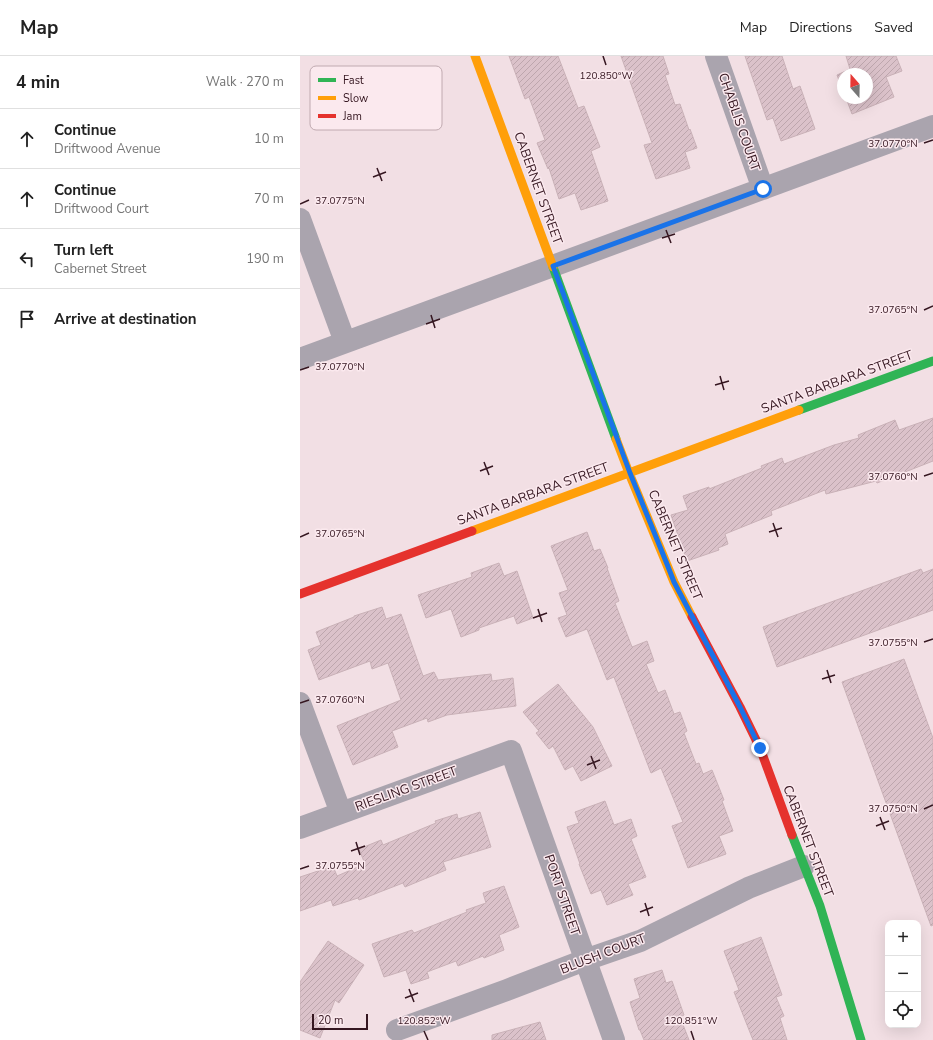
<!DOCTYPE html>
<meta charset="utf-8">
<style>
body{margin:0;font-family:"Nunito Sans",sans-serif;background:#f6f6f6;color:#222}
.controls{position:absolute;right:12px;bottom:12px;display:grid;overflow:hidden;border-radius:8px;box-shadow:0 4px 16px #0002}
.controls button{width:36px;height:36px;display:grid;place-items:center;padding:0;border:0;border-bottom:1px solid #e0e0e0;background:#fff;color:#222;font:20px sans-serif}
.compass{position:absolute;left:537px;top:12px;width:36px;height:36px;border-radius:50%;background:#fff;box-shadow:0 4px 16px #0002;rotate:340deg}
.scale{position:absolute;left:12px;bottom:10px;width:56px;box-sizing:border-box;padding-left:4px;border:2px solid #351620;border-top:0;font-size:11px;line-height:14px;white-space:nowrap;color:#351620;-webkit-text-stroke:3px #fbe9ee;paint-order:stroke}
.stop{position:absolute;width:12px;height:12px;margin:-9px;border:3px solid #1a73e8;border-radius:50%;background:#fff}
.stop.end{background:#1a73e8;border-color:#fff;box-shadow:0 1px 4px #0008}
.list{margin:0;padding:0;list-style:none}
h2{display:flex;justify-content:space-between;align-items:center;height:52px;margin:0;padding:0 16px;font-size:17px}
h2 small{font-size:13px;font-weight:400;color:#767676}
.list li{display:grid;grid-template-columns:26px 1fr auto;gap:12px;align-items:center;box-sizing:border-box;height:60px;padding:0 16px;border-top:1px solid #e0e0e0}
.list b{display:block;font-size:15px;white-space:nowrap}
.list p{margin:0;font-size:13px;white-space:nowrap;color:#767676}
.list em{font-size:13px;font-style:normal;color:#767676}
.icon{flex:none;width:22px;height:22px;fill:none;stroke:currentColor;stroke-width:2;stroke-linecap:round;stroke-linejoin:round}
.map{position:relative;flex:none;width:633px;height:984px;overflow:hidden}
header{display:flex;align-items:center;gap:24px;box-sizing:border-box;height:56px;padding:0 20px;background:#fff;border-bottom:1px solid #e0e0e0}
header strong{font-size:19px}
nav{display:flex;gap:22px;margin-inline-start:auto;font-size:14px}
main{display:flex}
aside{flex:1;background:#fff}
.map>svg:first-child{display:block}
.building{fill:url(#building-hatch);stroke:#c9b1b7}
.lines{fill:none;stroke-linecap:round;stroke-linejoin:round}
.street{stroke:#aaa4ae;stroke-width:22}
.fast{stroke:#30b455;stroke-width:9}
.slow{stroke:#ff9f0a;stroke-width:9}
.jam{stroke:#e5322d;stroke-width:9}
.route{stroke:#1a73e8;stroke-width:5}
.ticks{fill:none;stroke:#351620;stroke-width:1.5}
.labels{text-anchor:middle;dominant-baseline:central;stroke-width:3;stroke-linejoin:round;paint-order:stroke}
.street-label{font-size:13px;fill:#351620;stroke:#fbe9ee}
.key{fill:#fbe9ee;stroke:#c0aab0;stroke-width:1}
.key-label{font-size:11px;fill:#351620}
.ticks-label{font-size:10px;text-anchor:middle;fill:#351620;stroke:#fbe9ee;stroke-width:3;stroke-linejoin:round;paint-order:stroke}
</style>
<header>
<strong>Map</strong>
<nav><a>Map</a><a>Directions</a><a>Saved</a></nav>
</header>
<main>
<aside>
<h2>4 min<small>Walk · 270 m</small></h2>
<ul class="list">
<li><svg class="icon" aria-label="ahead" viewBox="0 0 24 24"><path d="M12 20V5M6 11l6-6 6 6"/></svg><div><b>Continue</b><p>Driftwood Avenue</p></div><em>10 m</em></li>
<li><svg class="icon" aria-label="ahead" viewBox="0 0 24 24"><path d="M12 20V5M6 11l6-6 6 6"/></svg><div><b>Continue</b><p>Driftwood Court</p></div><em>70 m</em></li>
<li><svg class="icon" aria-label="left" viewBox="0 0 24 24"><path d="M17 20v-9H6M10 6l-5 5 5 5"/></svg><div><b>Turn left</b><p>Cabernet Street</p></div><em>190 m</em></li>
<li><svg class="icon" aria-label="arrive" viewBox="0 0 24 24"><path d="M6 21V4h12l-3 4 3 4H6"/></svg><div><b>Arrive at destination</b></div></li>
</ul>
</aside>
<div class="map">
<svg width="633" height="984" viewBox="0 0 633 984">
<defs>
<pattern id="building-hatch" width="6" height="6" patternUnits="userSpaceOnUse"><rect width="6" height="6" fill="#dbc2ca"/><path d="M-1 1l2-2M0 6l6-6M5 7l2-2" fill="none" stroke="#bda6ad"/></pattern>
</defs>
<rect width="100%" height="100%" fill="#f2dfe4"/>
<path class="building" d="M209,0H258L278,52L284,50L300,91L291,95L308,145L281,154L275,137L259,143L249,112L248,113L237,87L245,84L229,41L225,43Z
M321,0H363L369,18L365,19L375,49L380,48L389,74L390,73L397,92L385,96L390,112L356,123L344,89L352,87Z
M445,0H482L493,33L500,30L515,73L481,85L473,62L467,64Z
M546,0H596L602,15L586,21L594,41L552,58L546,42H567V18H543V35L537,19L550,13Z
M633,362V405L577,427L576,425L526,438L525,434L471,455L472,459L425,478L428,488L418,492L419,494L387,505L371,459L388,454L383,440L409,431V433L462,412L461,410L482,402L484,408L534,389L559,382L558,379L595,364L599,374Z
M287,476L294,495L300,493L308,512H307L319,545L315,547L332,591L347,585L354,605L346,608L358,637L365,634L374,658L380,656L387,675L384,677L396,708L399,707L403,718L412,714L424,744L422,745L433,775L419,780L426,798L388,812L372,770L383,766L361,712L351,717L314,621L307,624L287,573L266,581L258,562L267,559L259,537L268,534L251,490Z
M199,507L204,520L217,515L233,562L217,568L214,560L179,572V574L161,581L151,553L126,562L118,539L172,521L171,517Z
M621,513L623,517L633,513V554L477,611L463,571Z
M82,551L86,563L101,558L123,620L134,616L138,624L191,618L192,625L213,622L216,650L147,659L128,666L127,662L92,675L98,691L53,709L37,670L101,644L88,607L72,613L70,605L19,624L8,594L21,589L16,576L54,561V560Z
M604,603L633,682V869L631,870L542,626Z
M258,628L293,671L312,710L281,725L273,710L265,714L253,690L249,693L236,677L239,675L223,656Z
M305,745L314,769L331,763L337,780L331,783L346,821L328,828L333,839L307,849L301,834L291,838L279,808H280L267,771L279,767L275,756Z
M180,756L191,791L143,806L146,814L105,831L103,827L59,844L58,842L33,850L31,844L0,855V821L33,810L37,820L65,808L59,793L81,784L83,789L136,767L135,765L157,758L158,763Z
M204,830L219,871L199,879L204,894L184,902L183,900L158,910L156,905L127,916L129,922L111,928L106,914L84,921L72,888L112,874L114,877L167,856L166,854L186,847L183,837Z
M461,881L482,939L476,941L484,960L480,962L487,984H453L434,936L439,934L424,895Z
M28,885L64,909L39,947L35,944L20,982L0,974V926Z
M362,914L366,927L372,925L384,959L380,961L389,984H344L340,974H339L330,946L340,942L334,923Z
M240,966L246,984H192V979Z"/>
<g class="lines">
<path class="street" d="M416,0L463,133
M0,163L45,286
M0,303L633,70
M0,647L41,757
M0,772L211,695L314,984
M97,974L207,934L285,904L340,885L448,832L504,810"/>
<path class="fast" d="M253,211L316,383
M499,354L633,305
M492,779L520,850L561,984"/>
<path class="slow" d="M175,0L253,211
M316,383L329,417L374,526L392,561
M172,475L499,354"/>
<path class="jam" d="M0,538L172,475
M392,561L440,651L460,692L492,779"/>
</g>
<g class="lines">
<path class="route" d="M460,692L440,651L374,526L367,508L330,417L253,210L463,133"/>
</g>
<path class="ticks" d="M303,0L306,9M624,87L633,84M77,112L82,125M73,121L86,116M0,148L9,144M366,174L371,187M362,182L375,178M624,254L633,250M131,259L135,272M126,268L140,263M0,314L9,311M420,320L424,334M415,329L429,325M184,406L189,419M180,415L193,410M624,420L633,417M473,467L478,481M469,476L482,472M0,481L9,477M238,553L242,566M233,562L247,557M624,586L633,583M527,614L531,627M522,623L535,619M0,647L9,644M291,700L296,713M287,709L300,704M624,753L633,749M580,761L585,774M576,770L589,765M56,786L60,799M51,795L65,790M0,813L9,810M345,847L349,860M340,856L353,851M109,933L114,946M105,942L118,937M124,975L128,984M391,975L394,984"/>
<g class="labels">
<g class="street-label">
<text transform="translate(439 66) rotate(71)">CHABLIS COURT</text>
<text transform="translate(238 132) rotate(70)">CABERNET STREET</text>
<text transform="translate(537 326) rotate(-20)">SANTA BARBARA STREET</text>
<text transform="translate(233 438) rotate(-20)">SANTA BARBARA STREET</text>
<text transform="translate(375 489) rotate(67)">CABERNET STREET</text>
<text transform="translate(106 733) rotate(-20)">RIESLING STREET</text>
<text transform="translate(508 785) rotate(69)">CABERNET STREET</text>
<text transform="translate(262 839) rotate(71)">PORT STREET</text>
<text transform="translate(303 898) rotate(-21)">BLUSH COURT</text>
</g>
</g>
<rect x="10" y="10" width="132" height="64" rx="6" class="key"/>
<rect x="18" y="22" width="18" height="4" fill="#30b455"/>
<rect x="18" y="40" width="18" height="4" fill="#ff9f0a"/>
<rect x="18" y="58" width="18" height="4" fill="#e5322d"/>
<g class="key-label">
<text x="43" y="28">Fast</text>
<text x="43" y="46">Slow</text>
<text x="43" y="64">Jam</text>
</g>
<g class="ticks-label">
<text x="306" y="23">120.850°W</text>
<text x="593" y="91">37.0770°N</text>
<text x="40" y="148">37.0775°N</text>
<text x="593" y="257">37.0765°N</text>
<text x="40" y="314">37.0770°N</text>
<text x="593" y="424">37.0760°N</text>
<text x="40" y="481">37.0765°N</text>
<text x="593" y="590">37.0755°N</text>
<text x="40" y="647">37.0760°N</text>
<text x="593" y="756">37.0750°N</text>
<text x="40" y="813">37.0755°N</text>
<text x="124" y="968">120.852°W</text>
<text x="391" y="968">120.851°W</text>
</g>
</svg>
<div class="controls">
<button>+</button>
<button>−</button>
<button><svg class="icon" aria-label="locate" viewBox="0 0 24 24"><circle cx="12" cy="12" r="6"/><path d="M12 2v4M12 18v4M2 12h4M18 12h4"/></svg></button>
</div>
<svg class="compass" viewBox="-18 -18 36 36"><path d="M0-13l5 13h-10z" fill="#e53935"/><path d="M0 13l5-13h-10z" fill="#767676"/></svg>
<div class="scale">20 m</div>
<div class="stop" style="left:463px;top:133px"></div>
<div class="stop end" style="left:460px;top:692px"></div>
</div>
</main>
